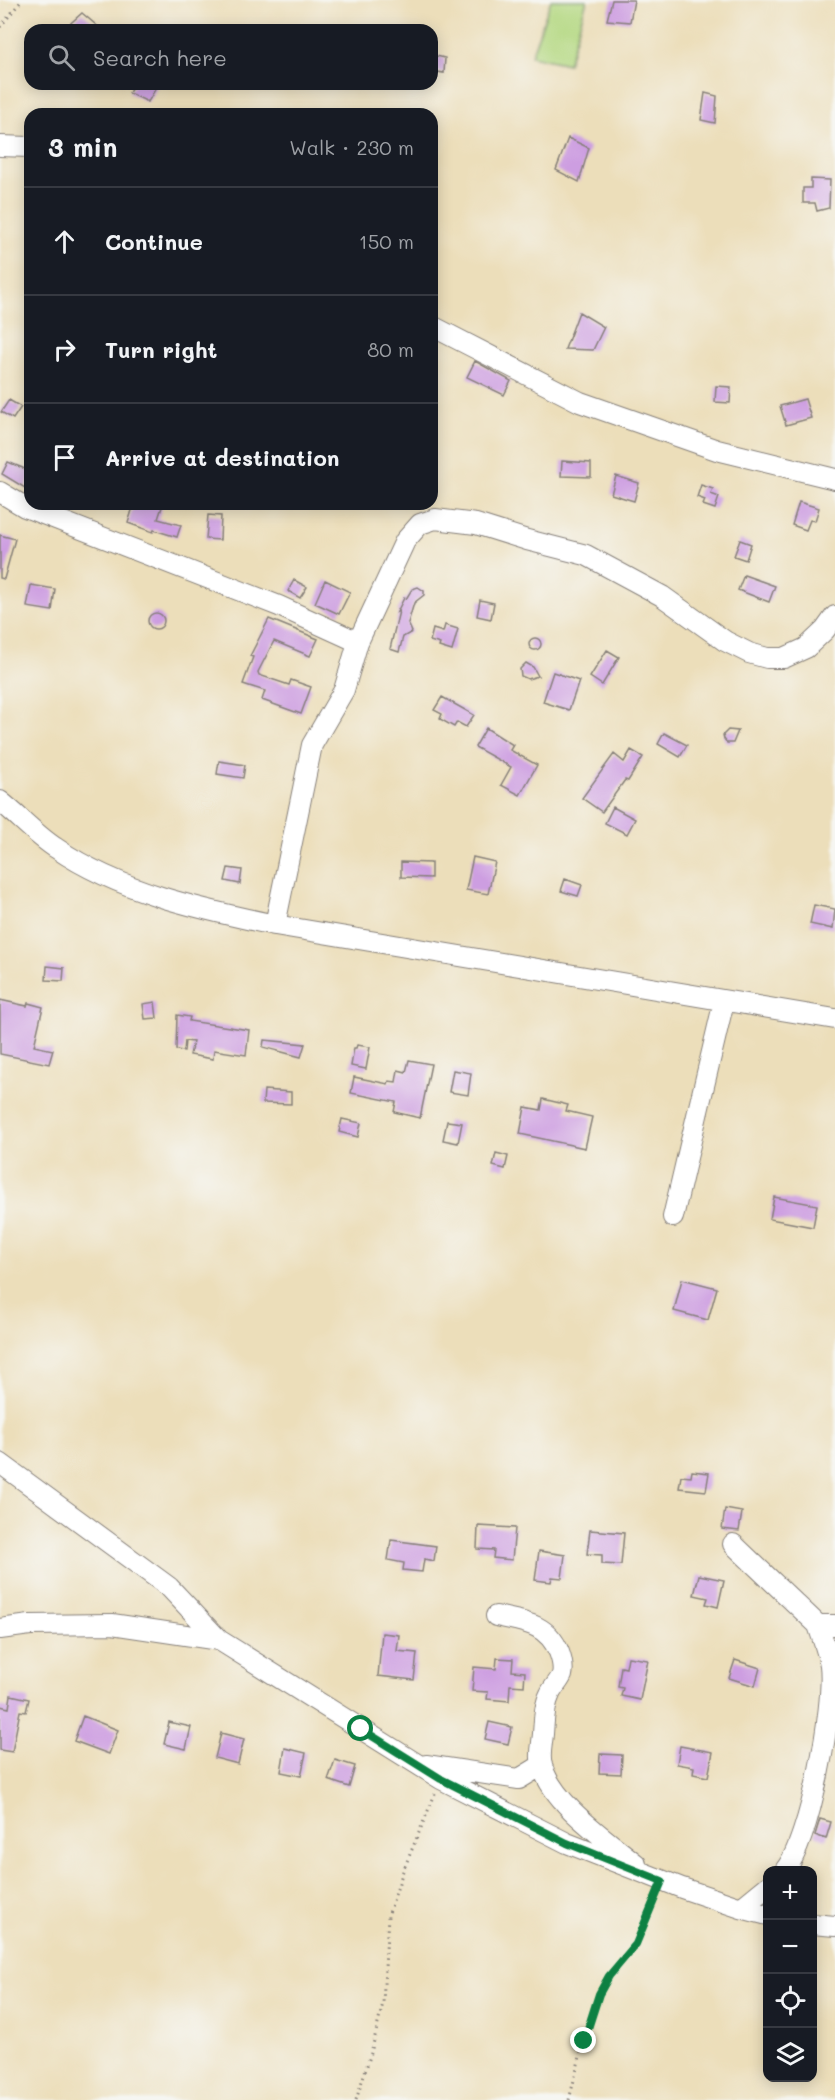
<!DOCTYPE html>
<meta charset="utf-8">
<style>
body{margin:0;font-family:Mali,sans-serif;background:#242831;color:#f1f3f6}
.controls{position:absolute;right:18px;bottom:18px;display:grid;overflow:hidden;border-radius:12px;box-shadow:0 3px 15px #0003}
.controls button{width:54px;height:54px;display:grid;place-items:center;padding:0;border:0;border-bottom:2px solid #363941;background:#171b24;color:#f1f3f6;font:30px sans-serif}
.stop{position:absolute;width:18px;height:18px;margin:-14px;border:4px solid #0b8043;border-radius:50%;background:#fff}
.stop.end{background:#0b8043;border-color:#fff;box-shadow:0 2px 6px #0008}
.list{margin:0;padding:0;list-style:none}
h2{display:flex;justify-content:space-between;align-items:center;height:78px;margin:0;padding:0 24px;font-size:26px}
h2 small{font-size:20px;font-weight:400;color:#9ea1a6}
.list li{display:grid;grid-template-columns:39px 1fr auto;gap:18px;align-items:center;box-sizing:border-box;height:108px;padding:0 24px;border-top:2px solid #363941}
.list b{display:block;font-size:22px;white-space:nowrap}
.list em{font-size:20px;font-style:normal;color:#9ea1a6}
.icon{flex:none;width:33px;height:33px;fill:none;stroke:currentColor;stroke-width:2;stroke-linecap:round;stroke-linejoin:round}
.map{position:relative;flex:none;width:835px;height:2100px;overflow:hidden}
.search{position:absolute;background:#171b24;box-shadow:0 3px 15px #0003;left:24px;top:24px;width:414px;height:66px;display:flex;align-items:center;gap:15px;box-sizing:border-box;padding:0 21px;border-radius:18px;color:#9ea1a6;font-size:22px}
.panel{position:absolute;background:#171b24;box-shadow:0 3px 15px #0003;left:24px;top:108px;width:414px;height:402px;border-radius:18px}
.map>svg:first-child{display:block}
.green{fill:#b4d881;stroke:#6b7d5e;stroke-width:1.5}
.building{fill:#cd9ee1}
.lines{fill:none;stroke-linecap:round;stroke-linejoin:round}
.minor-casing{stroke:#87807a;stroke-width:22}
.path{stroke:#87807a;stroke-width:3;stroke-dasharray:1.5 4.5;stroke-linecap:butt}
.minor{stroke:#fff;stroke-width:20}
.route{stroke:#0b8043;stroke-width:8}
</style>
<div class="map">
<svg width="835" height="2100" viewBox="0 0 835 2100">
<rect width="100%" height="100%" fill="#f6f6f2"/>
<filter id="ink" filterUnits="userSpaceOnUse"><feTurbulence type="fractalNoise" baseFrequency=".0167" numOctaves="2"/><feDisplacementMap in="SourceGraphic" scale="12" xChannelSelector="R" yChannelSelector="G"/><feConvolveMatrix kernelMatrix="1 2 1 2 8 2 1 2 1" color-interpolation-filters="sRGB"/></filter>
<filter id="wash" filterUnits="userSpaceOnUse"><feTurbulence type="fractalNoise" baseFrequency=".008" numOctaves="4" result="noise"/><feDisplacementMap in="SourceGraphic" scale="24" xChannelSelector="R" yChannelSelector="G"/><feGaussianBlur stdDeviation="1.35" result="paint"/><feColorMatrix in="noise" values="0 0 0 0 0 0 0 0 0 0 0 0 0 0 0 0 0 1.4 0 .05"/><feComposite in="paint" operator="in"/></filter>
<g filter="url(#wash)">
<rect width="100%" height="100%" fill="#ecdeba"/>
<path class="green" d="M551,0H587L568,64L531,56Z"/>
<g id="blocks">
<path class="building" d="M612,0H634L630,22L607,20Z
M82,13L102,30H63Z
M432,55L445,58L444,73L432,71Z
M134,84H158L148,102L129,93Z
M705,93L717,96L715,123L701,120Z
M568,138L589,148L579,182L556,170Z
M811,179L830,180L829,208L817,211L815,203H803V188H811Z
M579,312L604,327L593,350L565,349Z
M475,361L511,381L504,395L467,377Z
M716,386L731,387L730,403L715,402Z
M805,399L811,418L786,425L780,406Z
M9,400L21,407L13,419L1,412Z
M562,461L591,463V477L561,476Z
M8,462L30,471V478L25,488L2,474Z
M616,476L639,483L634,501L611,494Z
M701,485L713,489L711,494L719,497L715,509L703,505L705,500L697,497Z
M799,502L819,508L815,521L810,520L806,530L792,525Z
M134,504H163L158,519L181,525L177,537L154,530L153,532L128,523Z
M208,515L221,516L220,540L206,539Z
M0,535L15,539L4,579L0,578Z
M740,540L751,544L746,560L734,556Z
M744,575L775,586L769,602L738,590Z
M294,580L307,587L300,598L288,591Z
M325,580L350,592L339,614L315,603Z
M31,585L55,589L52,611L27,607Z
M418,587L424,591V595L414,603L408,623L412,632L403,637L399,652L390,649L399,611L397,612L404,598L406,599L412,589Z
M480,600L494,603L491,619L477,616Z
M148 621a8 8 0 1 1 16 0a8 8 0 1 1-16 0Z
M269,619L318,639L310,656L274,641L258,672L259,675L289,685L291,680L311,687L301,714L262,700L265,691L243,684L253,657L250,656Z
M445,625L458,629L452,651L439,647L440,644L430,641L433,629L443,632Z
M529 644a6 6 0 1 1 12 0a6 6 0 1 1-12 0Z
M607,650L619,657L602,685L590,677Z
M526,663L533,667L538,676L528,679L521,676L520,669Z
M553,672L579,681L569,710L543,702Z
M442,697L474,715L466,727L457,722L454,727L440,719L442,714L434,710Z
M486,728L513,745L510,750L537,765L520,795L501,785L511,767L475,747Z
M728,730L738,731L733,743H727L724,739L723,735Z
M664,733L687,745L680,757L658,744Z
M631,750L643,757L628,781L625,780L602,812L582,798L614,754L624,762Z
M219,761L245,765L243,778L217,774Z
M613,807L635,819L627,834L605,823Z
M473,857L495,862L488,894L466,890Z
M401,862L431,863V878L401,877Z
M228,868L242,870L240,884L225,881Z
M565,879L582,885L578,896L561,891Z
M814,905L835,909L833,929L810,924Z
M47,966L64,968L63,981L46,980Z
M0,1000L27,1006L28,1003L43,1007L34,1046L53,1050L49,1064L0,1054Z
M155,1002L157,1018L145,1019L143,1004Z
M177,1015L190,1017L189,1021L249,1030L246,1055L214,1050L213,1059L190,1055L193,1042L185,1041L184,1051L176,1050Z
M264,1040L305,1044L301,1057L263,1047Z
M357,1045L370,1047L366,1069L351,1066L354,1048H356Z
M409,1060L431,1064L420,1118L394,1112L396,1102L351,1093L354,1077L388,1084L389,1081L396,1082L398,1070L406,1072Z
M453,1070L471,1073L468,1095L449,1092Z
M264,1090L291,1092V1104L263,1103Z
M543,1099L568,1105L566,1111L592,1117L585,1148L520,1134L525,1107L541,1110Z
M342,1119L361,1123L358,1137L339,1132Z
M447,1121L462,1123L458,1143L443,1140Z
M496,1153L508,1156L505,1169L493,1166Z
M774,1197L817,1205L813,1227L770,1219Z
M682,1279L717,1288L708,1320L674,1311Z
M692,1471L709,1473L706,1491L679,1488L681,1476L691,1477Z
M725,1509L742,1512L739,1531L722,1529Z
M478,1526L515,1528L512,1560L493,1558L494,1550L477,1549Z
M590,1530L624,1533L621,1565L602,1564V1555L587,1554Z
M391,1540L436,1546L434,1561L424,1559L422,1572L403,1570L404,1563L388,1560Z
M539,1551L565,1555L562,1578L552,1577L551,1582L535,1580Z
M699,1575L724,1580L718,1607L706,1604L708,1598L694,1595Z
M382,1633L399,1635L397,1651L417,1653L414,1680L378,1676Z
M628,1657L648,1660L640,1700L621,1696L623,1688L618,1687L621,1667L626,1668Z
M497,1658L513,1659L512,1671L525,1672L524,1686L510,1685L509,1701L487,1699L488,1692L472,1691L474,1667L496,1669Z
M735,1660L760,1668L755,1686L729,1678Z
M11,1695L29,1699L26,1712L20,1711L12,1752L0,1750V1706L9,1708Z
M83,1716L118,1730L109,1754L74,1741Z
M169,1722L191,1727L186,1749L164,1744Z
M489,1722L512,1727L508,1744L485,1739Z
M221,1733L244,1739L238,1764L215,1758Z
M680,1746L713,1752L708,1777L693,1774L694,1767L677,1764Z
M285,1748L306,1753L301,1776L281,1772Z
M600,1754L622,1755L621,1774L599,1773Z
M335,1760L355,1766L349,1787L328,1780Z
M820,1819L831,1822L826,1839L815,1835Z"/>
</g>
</g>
<g filter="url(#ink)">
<use href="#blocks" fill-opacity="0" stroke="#87807a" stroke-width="1.5"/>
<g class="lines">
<g class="minor-casing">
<path id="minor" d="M0,146L30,147
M432,326L580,402L717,450L835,479
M0,492L25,507L279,606L358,642
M0,801C19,816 36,835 56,848C120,892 200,909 275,925L835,1019
M275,925L312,745L344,690L358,642L405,541L420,524L435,519L476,524L527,540L586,555L662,596L725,641L749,653L767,658H784L806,648L825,630L835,616
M673,1217L724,1001
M0,1463L169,1587L219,1640
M733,1544L818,1625H835
M496,1616C524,1622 547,1623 559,1652C562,1660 564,1667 562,1675C559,1682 553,1687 550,1694C544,1706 544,1721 543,1734C542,1745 539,1756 542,1766C554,1805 605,1838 636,1864
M0,1629L30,1625L112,1624L219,1640L441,1779L567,1843L682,1888L741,1908L768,1915
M426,1765L519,1779L542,1765
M785,1870C810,1840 835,1705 830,1665C828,1652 822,1638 818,1625
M741,1908L768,1886
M812,1924L835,1926"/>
</g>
<path class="path" d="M0,27L22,0
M356,2100L371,2053L383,2003L388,1916L403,1871L435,1794
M569,2100L589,2021L599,1994L609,1976L636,1944L655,1896"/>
<use href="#minor" class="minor"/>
</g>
</g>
<g class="lines" filter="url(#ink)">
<path class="route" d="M361,1729L441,1779L567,1843L662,1881L636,1944L609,1976L599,1994L584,2041"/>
</g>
</svg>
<div class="controls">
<button>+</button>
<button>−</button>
<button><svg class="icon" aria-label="locate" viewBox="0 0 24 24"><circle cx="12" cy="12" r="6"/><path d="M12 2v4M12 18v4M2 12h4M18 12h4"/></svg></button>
<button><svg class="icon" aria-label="layers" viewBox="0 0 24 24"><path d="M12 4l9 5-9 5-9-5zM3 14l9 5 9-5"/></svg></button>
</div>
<div class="stop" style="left:361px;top:1729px"></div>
<div class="stop end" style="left:584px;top:2041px"></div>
<div class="search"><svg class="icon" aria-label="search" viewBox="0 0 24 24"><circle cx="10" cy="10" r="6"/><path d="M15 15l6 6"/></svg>Search here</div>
<section class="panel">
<h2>3 min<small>Walk · 230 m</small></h2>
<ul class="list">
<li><svg class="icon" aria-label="ahead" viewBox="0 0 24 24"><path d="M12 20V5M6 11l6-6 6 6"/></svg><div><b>Continue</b></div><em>150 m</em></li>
<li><svg class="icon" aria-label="right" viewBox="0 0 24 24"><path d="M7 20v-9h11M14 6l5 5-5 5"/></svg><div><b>Turn right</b></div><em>80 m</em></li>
<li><svg class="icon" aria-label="arrive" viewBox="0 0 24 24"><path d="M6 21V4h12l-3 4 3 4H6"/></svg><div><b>Arrive at destination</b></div></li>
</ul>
</section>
</div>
